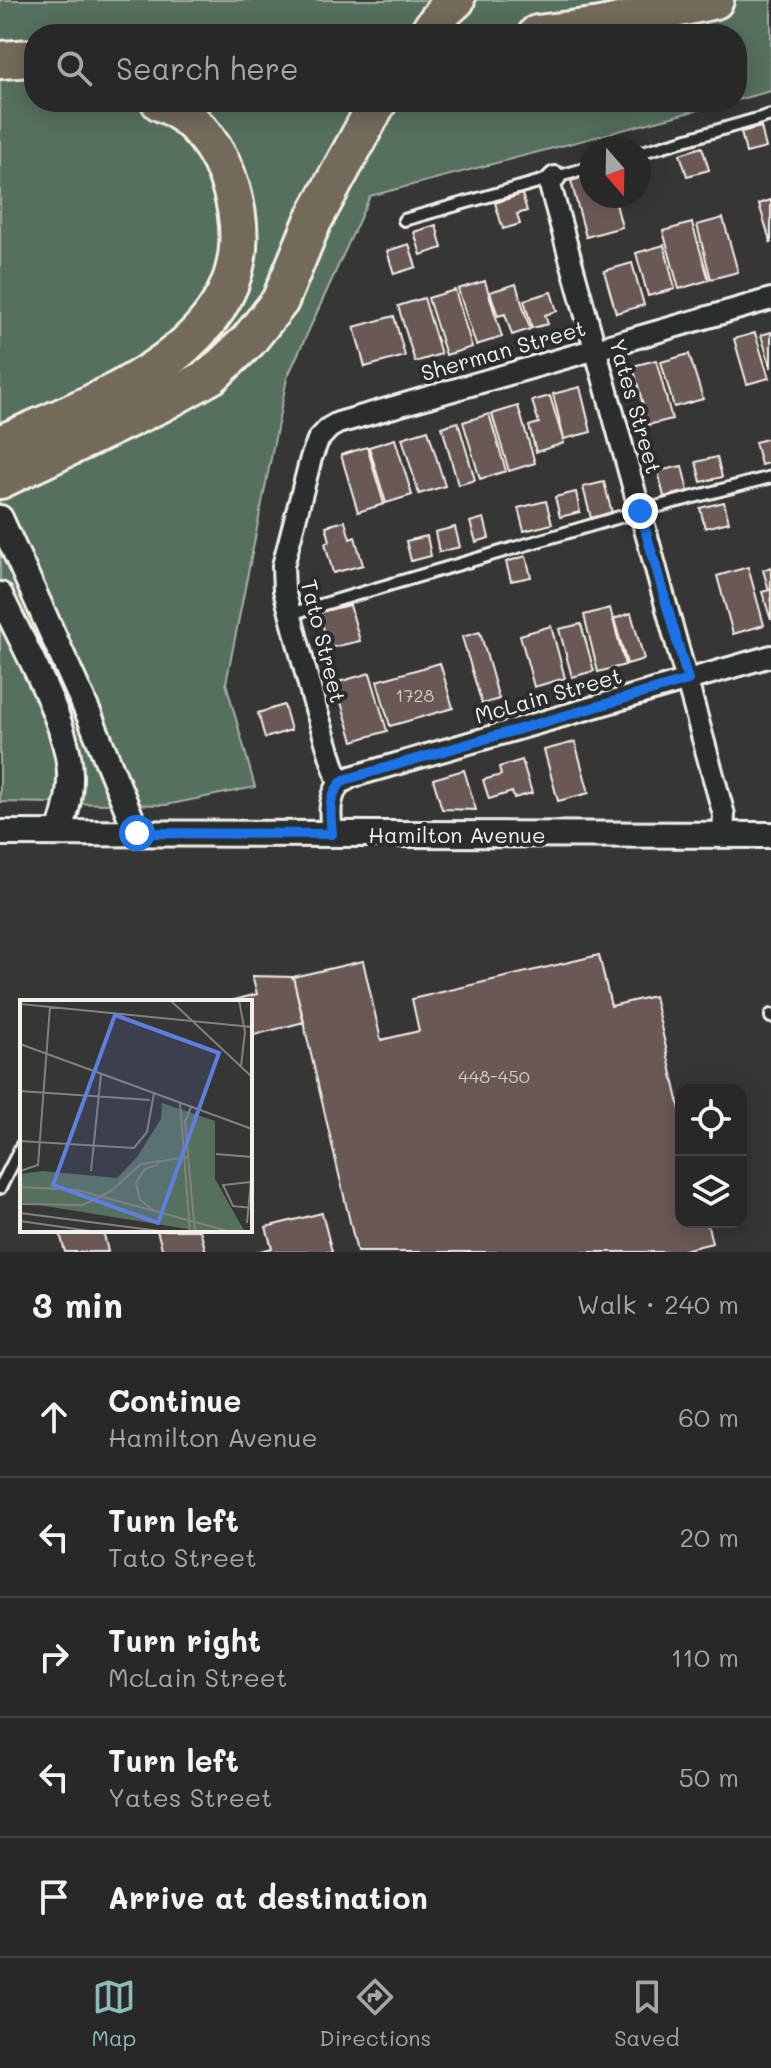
<!DOCTYPE html>
<meta charset="utf-8">
<style>
body{margin:0;font-family:Mali,sans-serif;background:#353434;color:#f1f3f6}
.controls{position:absolute;right:24px;bottom:24px;display:grid;overflow:hidden;border-radius:16px;box-shadow:0 4px 20px #0003}
.controls button{width:72px;height:72px;display:grid;place-items:center;padding:0;border:0;border-bottom:2px solid #454445;background:#292828;color:#f1f3f6;font:40px sans-serif}
.compass{position:absolute;left:579px;top:136px;width:72px;height:72px;border-radius:50%;background:#292828;box-shadow:0 4px 20px #0003;rotate:160deg}
.stop{position:absolute;width:24px;height:24px;margin:-18px;border:6px solid #1a73e8;border-radius:50%;background:#fff}
.stop.end{background:#1a73e8;border-color:#fff;box-shadow:0 2px 8px #0008}
.list{margin:0;padding:0;list-style:none}
h2{display:flex;justify-content:space-between;align-items:center;height:104px;margin:0;padding:0 32px;font-size:34px}
h2 small{font-size:26px;font-weight:400;color:#a5a6a8}
.list li{display:grid;grid-template-columns:52px 1fr auto;gap:24px;align-items:center;box-sizing:border-box;height:120px;padding:0 32px;border-top:2px solid #454445}
.list b{display:block;font-size:30px;white-space:nowrap}
.list p{margin:0;font-size:26px;white-space:nowrap;color:#a5a6a8}
.list em{font-size:26px;font-style:normal;color:#a5a6a8}
.icon{flex:none;width:44px;height:44px;fill:none;stroke:currentColor;stroke-width:2;stroke-linecap:round;stroke-linejoin:round}
.map{position:relative;flex:none;width:771px;height:1252px;overflow:hidden}
.search{position:absolute;background:#292828;box-shadow:0 4px 20px #0003;left:24px;right:24px;top:24px;height:88px;display:flex;align-items:center;gap:20px;box-sizing:border-box;padding:0 28px;border-radius:32px;color:#a5a6a8;font-size:30px}
.sheet{height:704px;background:#292828}
nav{display:flex;justify-content:space-around;align-items:center;box-sizing:border-box;height:112px;border-top:2px solid #454445;background:#292828;font-size:22px;color:#a5a6a8}
nav a{display:grid;justify-items:center;gap:4px}
nav .on{color:#8bbbb9}
.map>svg:first-child{display:block}
.green{fill:#56705e;stroke:#a5b0a3;stroke-width:2}
.building{fill:#6b5857;stroke:#f4f1e8;stroke-width:2}
.lines{fill:none;stroke-linecap:round;stroke-linejoin:round}
.service-casing{stroke:#f4f1e8;stroke-width:16}
.minor-casing{stroke:#f4f1e8;stroke-width:26}
.tertiary-casing{stroke:#f4f1e8;stroke-width:30}
.motorway-casing{stroke:#f4f1e8;stroke-width:42}
.service{stroke:#2a2d2e;stroke-width:10}
.minor{stroke:#2a2d2e;stroke-width:20}
.tertiary{stroke:#2a2d2e;stroke-width:24}
.motorway{stroke:#736b5a;stroke-width:36}
.route{stroke:#1a73e8;stroke-width:10}
.labels{text-anchor:middle;dominant-baseline:central;stroke-width:8;stroke-linejoin:round;paint-order:stroke}
.number-label{font-size:18px;fill:#d2cbc4}
.street-label{font-size:22px;fill:#f4f1e8;stroke:#2a2d2e}
.inset-road{fill:none;stroke:#83817d;stroke-width:2}
.view{fill:#5e7fdd;fill-opacity:0.15;stroke:#5e7fdd;stroke-width:4}
.inset-edge{fill:none;stroke:#f4f1e8;stroke-width:4}
</style>
<div class="map">
<svg width="771" height="1252" viewBox="0 0 771 1252">
<rect width="100%" height="100%" fill="#373636"/>
<filter id="ink" filterUnits="userSpaceOnUse"><feTurbulence type="fractalNoise" baseFrequency=".0125" numOctaves="2"/><feDisplacementMap in="SourceGraphic" scale="16" xChannelSelector="R" yChannelSelector="G"/><feConvolveMatrix kernelMatrix="1 2 1 2 8 2 1 2 1" color-interpolation-filters="sRGB"/></filter>
<g filter="url(#ink)">
<path class="green" d="M0,0H771V91L737,100V34H34V102H729L370,196L287,378L226,683L255,787L166,805L0,802Z"/>
<path class="building" d="M761,127L766,148L746,153L741,132Z
M702,147L709,170L687,176L680,154Z
M591,175V196H614L622,227L586,237L571,181Z
M522,194L527,211L517,214L520,224L503,229L495,203Z
M771,200V244L759,204Z
M723,218L738,272L711,279L697,225Z
M692,223L709,280L679,289L663,231Z
M436,225L442,248L421,255L414,232Z
M409,244L416,267L394,274L387,251Z
M664,245L675,289L648,296L636,253Z
M632,263L644,305L616,313L604,271Z
M485,281L502,337L476,345L458,289Z
M516,284L530,329L512,335L505,314L498,316L490,292Z
M455,290L472,347L446,355L428,298Z
M551,292L557,311L545,315L548,324L532,328L524,300Z
M424,298L441,354L415,362L398,306Z
M394,316L405,356L365,367L354,327Z
M771,332V368L761,335Z
M755,333L769,378L747,384L734,339Z
M689,354L703,399L674,407L661,362Z
M656,360L672,419L648,425L633,366Z
M580,387L591,432L564,439L553,394Z
M550,396L564,443L536,452L529,426L539,423L532,401Z
M518,406L535,463L509,471L492,414Z
M489,414L506,471L480,479L463,422Z
M458,422L475,480L458,485L442,427Z
M428,430L445,486L419,494L402,438Z
M771,438V462L761,465L755,442Z
M395,439L412,495L386,503L369,447Z
M367,447L384,504L358,512L341,455Z
M717,457L722,477L701,482L696,462Z
M682,466L688,491L664,497L658,471Z
M604,482L612,513L591,518L583,487Z
M576,492L580,512L560,517L555,497Z
M546,501L552,524L524,531L518,508Z
M724,502L729,522L705,528L700,508Z
M484,518L489,538L476,542L470,522Z
M345,521L350,539L355,537L363,565L333,573L325,543L330,541L326,526Z
M455,527L460,547L439,552L435,532Z
M427,536L431,556L411,561L406,541Z
M526,556L531,577L511,581L506,562Z
M748,567L764,625L733,634L717,576Z
M771,567V620L762,592L769,590L763,570Z
M350,605L360,641L329,648L319,612Z
M610,608L625,665L598,672L584,615Z
M631,613L644,659L627,664L614,619Z
M581,624L594,671L572,677L559,629Z
M551,626L565,678L534,687L520,635Z
M480,632L499,699L482,704L462,637Z
M440,663L453,708L390,726L377,681Z
M370,673L387,731L353,741L335,683Z
M284,705L291,730L265,738L258,713Z
M575,742L589,793L558,801L544,750Z
M522,760L532,793L514,798L512,792L489,799L483,780L501,775L499,767Z
M464,770L476,810L442,809L433,779Z
M599,955L611,1006L654,996L681,1113V1222H707L712,1243L676,1252H357L293,977L363,961L381,1040L419,1031L412,999Z
M252,976L293,977L304,1022L250,1036V1002H227L257,994Z
M322,1213L332,1252H256L272,1248L266,1227Z
M59,1230H103L108,1252H65Z
M157,1230H200L206,1252H163Z"/>
<g class="lines">
<g class="service-casing">
<path id="service" d="M639,153L771,115
M404,220L591,167
M290,614L640,511L771,477
M771,1015V1017
M0,1188L22,1145"/>
</g>
<g class="minor-casing">
<path id="minor" d="M555,177L550,182L551,189L724,815L723,834
M339,784L351,777L771,656
M332,834C330,815 328,800 339,784L312,696L284,590L283,566L311,458L318,440L329,428L338,423L771,299"/>
</g>
<g class="tertiary-casing">
<path id="tertiary" d="M0,518L89,715L137,833
M0,595C22,643 72,728 70,779C70,798 65,815 59,833
M0,833L771,835"/>
</g>
<g class="motorway-casing">
<path id="motorway" d="M427,34L445,10L456,0
M537,34L601,26L715,0
M0,60L34,58
M0,444C108,396 276,340 231,188C221,153 196,115 160,102
M0,480L162,403L212,375L248,341L280,301L313,221L378,102"/>
</g>
<use href="#service" class="service"/>
<use href="#minor" class="minor"/>
<use href="#tertiary" class="tertiary"/>
<use href="#motorway" class="motorway"/>
</g>
</g>
<g class="lines" filter="url(#ink)">
<path class="route" d="M137,833L332,834C330,813 327,795 344,780L688,680L640,511"/>
</g>
<g class="labels">
<g class="number-label">
<text x="415" y="695">1728</text>
<text x="494" y="1076">448-450</text>
</g>
<g class="street-label">
<text transform="translate(503 350) rotate(-16)">Sherman Street</text>
<text transform="translate(636 406) rotate(74)">Yates Street</text>
<text transform="translate(324 641) rotate(76)">Tato Street</text>
<text transform="translate(548 695) rotate(-16)">McLain Street</text>
<text x="457" y="834">Hamilton Avenue</text>
</g>
</g>
<g transform="translate(20 1000)">
<rect width="232" height="232" fill="#373636"/>
<path d="M142,103L195,121V179L225,232H186L0,202V174L22,171L97,178L117,157L141,119Z" fill="#56705e"/>
<path class="inset-road" d="M150,0L232,77M219,0L225,32L221,66M0,4L232,27M0,44L232,129M0,91L130,100M160,103L170,232M171,107L165,122L175,232M0,141L114,148L127,132L134,93M196,154L232,157M0,171L18,165L30,7M71,171L81,74M231,182L203,185L213,206L232,208M0,187L57,190L212,232M0,204L63,205L91,191L121,164L168,157M133,210L120,200L116,183L125,169L139,164M0,213L147,232M0,221L77,232M227,223L232,169"/>
<path class="view" d="M95,15L199,53L138,223L33,185Z"/>
<rect width="232" height="232" class="inset-edge"/>
</g>
</svg>
<div class="controls">
<button><svg class="icon" aria-label="locate" viewBox="0 0 24 24"><circle cx="12" cy="12" r="6"/><path d="M12 2v4M12 18v4M2 12h4M18 12h4"/></svg></button>
<button><svg class="icon" aria-label="layers" viewBox="0 0 24 24"><path d="M12 4l9 5-9 5-9-5zM3 14l9 5 9-5"/></svg></button>
</div>
<svg class="compass" viewBox="-18 -18 36 36"><path d="M0-13l5 13h-10z" fill="#e53935"/><path d="M0 13l5-13h-10z" fill="#a5a6a8"/></svg>
<div class="stop" style="left:137px;top:833px"></div>
<div class="stop end" style="left:640px;top:511px"></div>
<div class="search"><svg class="icon" aria-label="search" viewBox="0 0 24 24"><circle cx="10" cy="10" r="6"/><path d="M15 15l6 6"/></svg>Search here</div>
</div>
<section class="sheet">
<h2>3 min<small>Walk · 240 m</small></h2>
<ul class="list">
<li><svg class="icon" aria-label="ahead" viewBox="0 0 24 24"><path d="M12 20V5M6 11l6-6 6 6"/></svg><div><b>Continue</b><p>Hamilton Avenue</p></div><em>60 m</em></li>
<li><svg class="icon" aria-label="left" viewBox="0 0 24 24"><path d="M17 20v-9H6M10 6l-5 5 5 5"/></svg><div><b>Turn left</b><p>Tato Street</p></div><em>20 m</em></li>
<li><svg class="icon" aria-label="right" viewBox="0 0 24 24"><path d="M7 20v-9h11M14 6l5 5-5 5"/></svg><div><b>Turn right</b><p>McLain Street</p></div><em>110 m</em></li>
<li><svg class="icon" aria-label="left" viewBox="0 0 24 24"><path d="M17 20v-9H6M10 6l-5 5 5 5"/></svg><div><b>Turn left</b><p>Yates Street</p></div><em>50 m</em></li>
<li><svg class="icon" aria-label="arrive" viewBox="0 0 24 24"><path d="M6 21V4h12l-3 4 3 4H6"/></svg><div><b>Arrive at destination</b></div></li>
</ul>
</section>
<nav>
<a class="on"><svg class="icon" aria-label="map" viewBox="0 0 24 24"><path d="M3 6l6-2 6 2 6-2v14l-6 2-6-2-6 2zM9 4v14M15 6v14"/></svg>Map</a>
<a><svg class="icon" aria-label="directions" viewBox="0 0 24 24"><path d="M12 3l9 9-9 9-9-9zM9 14v-3h6M13 9l2 2-2 2"/></svg>Directions</a>
<a><svg class="icon" aria-label="saved" viewBox="0 0 24 24"><path d="M7 4h10v16l-5-4-5 4z"/></svg>Saved</a>
</nav>
